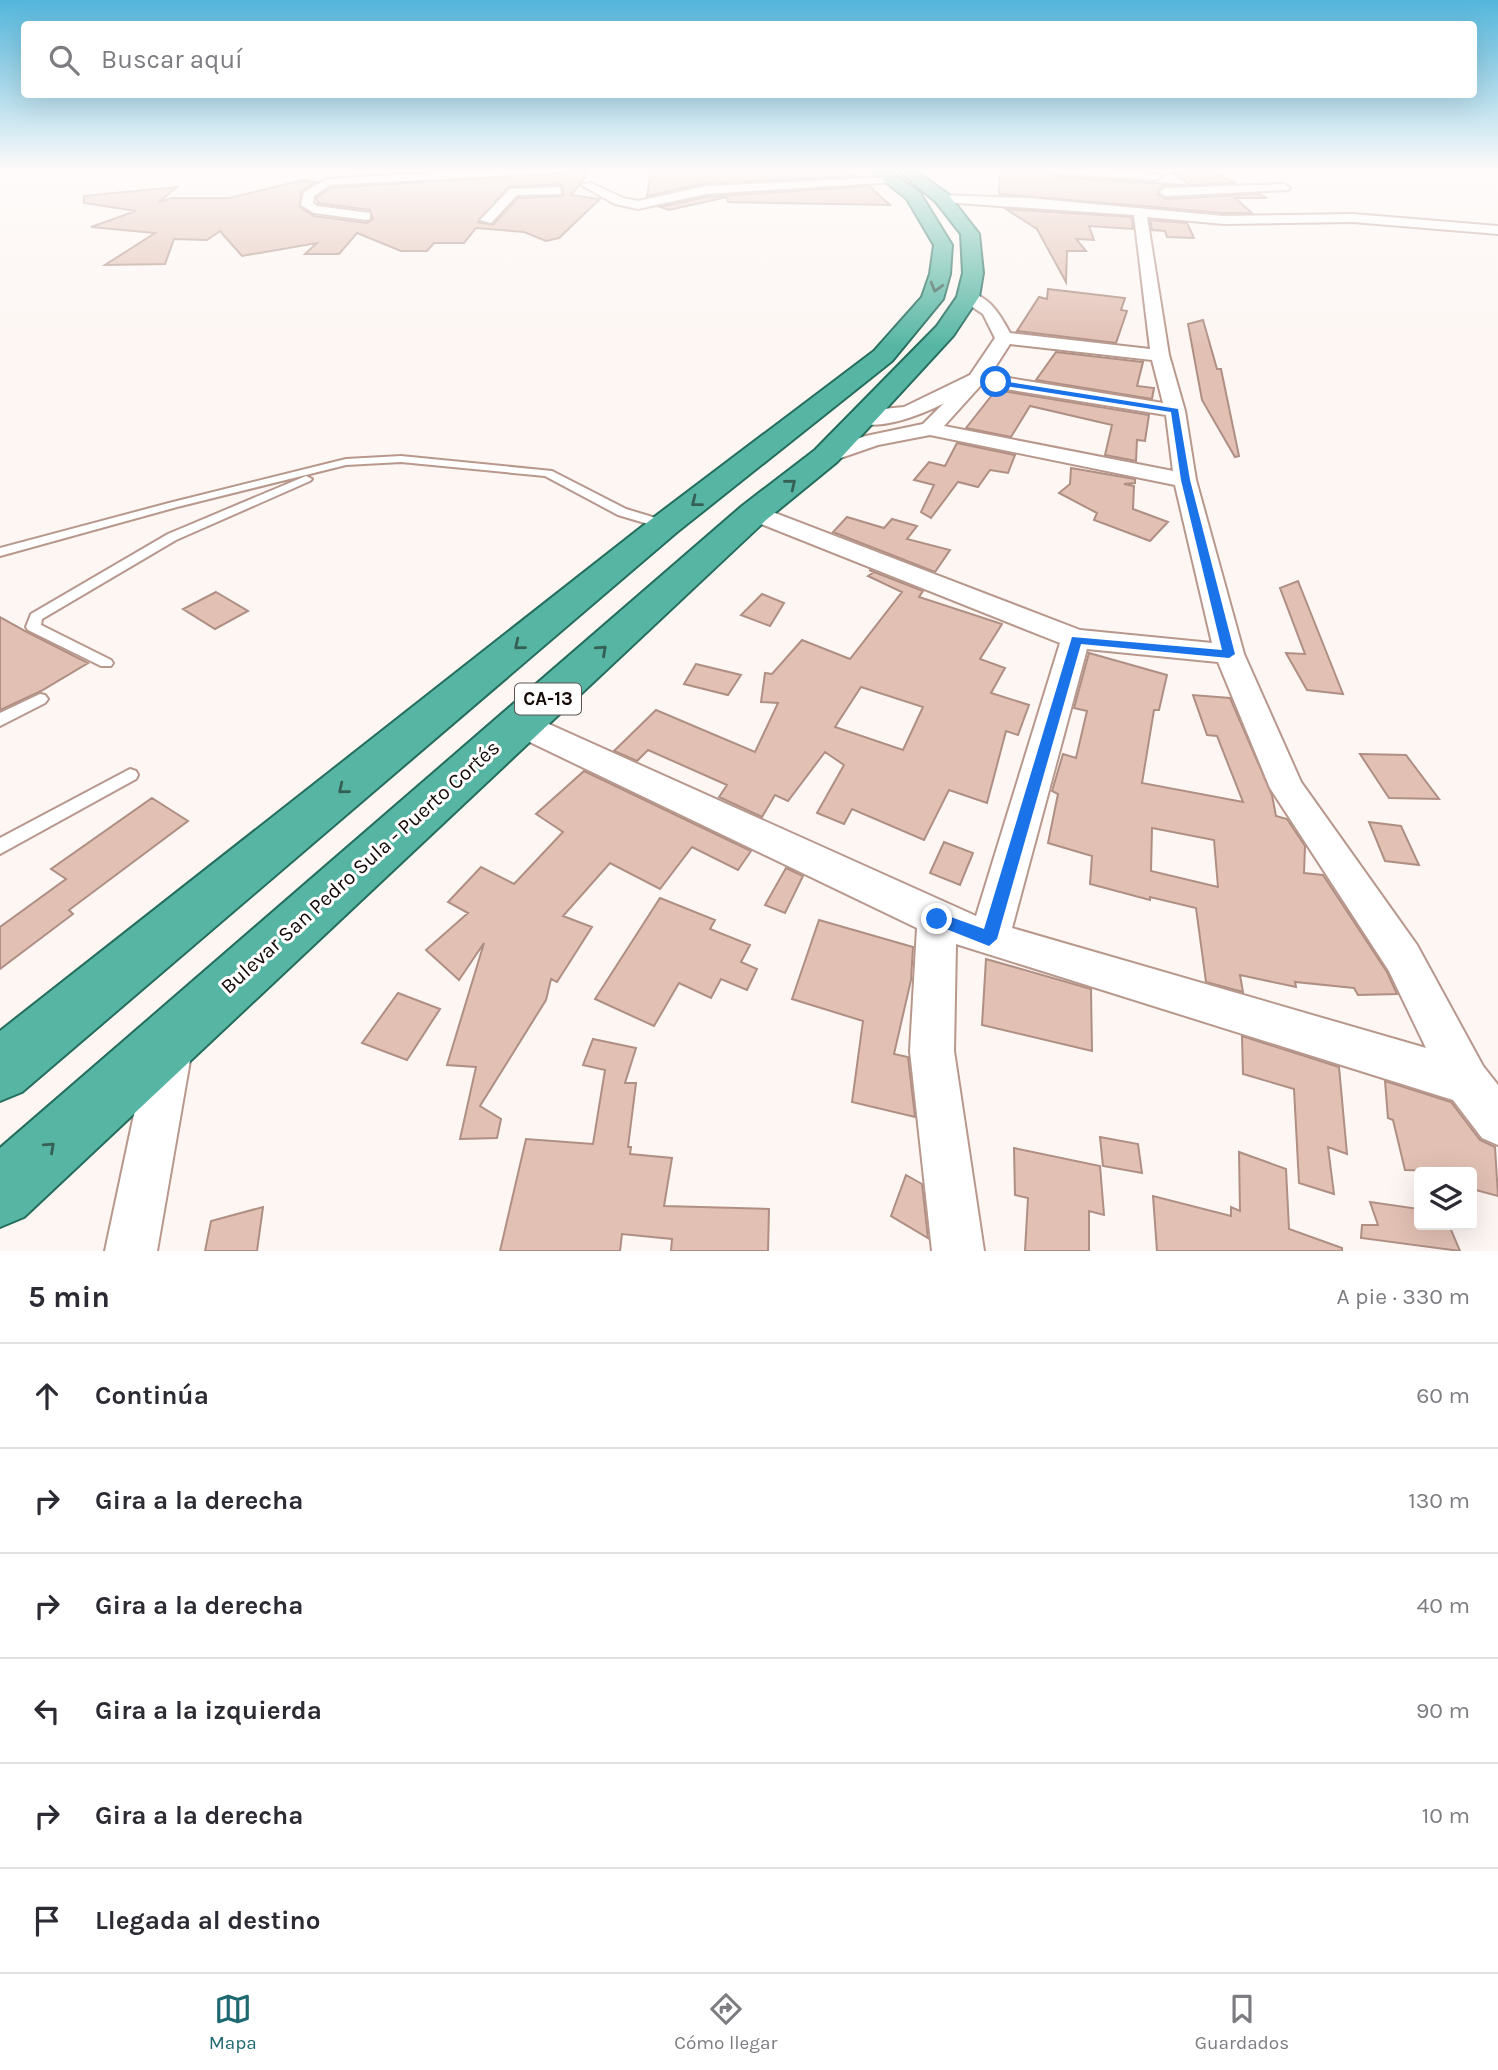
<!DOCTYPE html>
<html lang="es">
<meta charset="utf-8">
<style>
body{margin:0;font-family:Karla,sans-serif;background:#f7f7f7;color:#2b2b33}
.controls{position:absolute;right:21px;bottom:21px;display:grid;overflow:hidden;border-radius:7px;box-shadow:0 7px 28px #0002}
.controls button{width:63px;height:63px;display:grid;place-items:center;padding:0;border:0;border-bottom:2px solid #e1e1e2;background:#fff;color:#2b2b33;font:35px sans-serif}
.stop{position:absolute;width:21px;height:21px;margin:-16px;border:5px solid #1a73e8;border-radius:50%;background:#fff}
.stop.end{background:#1a73e8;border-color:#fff;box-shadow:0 2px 7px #0008}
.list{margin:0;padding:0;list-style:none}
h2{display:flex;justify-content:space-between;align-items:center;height:91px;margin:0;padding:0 28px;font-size:30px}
h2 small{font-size:23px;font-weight:400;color:#7c7c81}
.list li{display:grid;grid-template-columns:46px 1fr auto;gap:21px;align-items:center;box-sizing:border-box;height:105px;padding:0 28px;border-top:2px solid #e1e1e2}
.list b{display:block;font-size:26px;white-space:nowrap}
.list em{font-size:23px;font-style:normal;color:#7c7c81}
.icon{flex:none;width:38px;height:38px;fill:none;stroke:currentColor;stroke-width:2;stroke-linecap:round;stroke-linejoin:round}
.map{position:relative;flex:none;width:1498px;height:1251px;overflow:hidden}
.search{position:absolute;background:#fff;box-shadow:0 7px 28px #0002;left:21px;right:21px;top:21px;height:77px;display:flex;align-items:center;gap:18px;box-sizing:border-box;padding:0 24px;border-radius:7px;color:#7c7c81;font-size:26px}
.sheet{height:721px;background:#fff}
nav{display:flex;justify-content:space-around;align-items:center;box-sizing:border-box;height:98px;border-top:2px solid #e1e1e2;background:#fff;font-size:19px;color:#7c7c81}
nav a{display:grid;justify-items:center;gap:4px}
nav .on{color:#1f6973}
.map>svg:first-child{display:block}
.building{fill:#e2c0b4;stroke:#af8f84;stroke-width:2;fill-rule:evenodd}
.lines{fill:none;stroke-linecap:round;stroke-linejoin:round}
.service-casing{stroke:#b8988d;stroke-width:4}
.minor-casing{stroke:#b8988d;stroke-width:4}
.trunk-casing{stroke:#246d5d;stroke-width:4}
.service{fill:#fff;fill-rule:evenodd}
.minor{fill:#fff;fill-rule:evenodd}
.trunk{fill:#56b6a3;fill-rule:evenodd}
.oneway{stroke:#366055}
.route{fill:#1a73e8}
.labels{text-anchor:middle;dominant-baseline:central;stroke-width:6;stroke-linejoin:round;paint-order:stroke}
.shield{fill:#fff;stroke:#5b5451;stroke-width:2}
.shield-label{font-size:19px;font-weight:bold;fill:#150a07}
.street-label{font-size:21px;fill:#150a07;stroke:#fff}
</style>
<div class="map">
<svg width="1498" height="1251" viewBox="0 0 1498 1251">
<rect width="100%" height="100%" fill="#fdf6f3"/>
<path class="building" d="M590,171L571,195L600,199L559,238L546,241L524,232L476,228L464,243H434L427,251H401L357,233L339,254H305L317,243L242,256L220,231L207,240L174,239L165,264L105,265L155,233L91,227L136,211L84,203V196L177,187L159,202L172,198H229L304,180L316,182L301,191L300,207L314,216L367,223L373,219L370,210L318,203L316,198L331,188ZM557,184L563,186V196L518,198L493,225L478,222L508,187Z
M651,171H851L857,176L706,183L647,196Z
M1000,171L1051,172L1058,177L1185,185H1165L1158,190V194L1165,199L1259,194L1267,198H1235L1252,213H1224L999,194Z
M1205,171H1211L1236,183L1190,185L1173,173Z
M869,186L890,205L728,202L727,197L669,210L660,207L706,197Z
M1006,209L1132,217L1133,229L1089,226L1094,240L1076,239L1086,251H1067L1066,282L1037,229Z
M1150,220L1187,223L1194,238L1167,237L1165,231L1152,230Z
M1048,289L1125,298L1121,310L1127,311L1116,343L1017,331L1039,297L1047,299Z
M1203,320L1217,369H1221L1239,456L1235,457L1202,400L1188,324Z
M1056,352L1143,362L1137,386L1154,388L1152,399L1036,380Z
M996,390L1149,415L1145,441L1137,440L1136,461L1105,455L1112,425L1030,406L1011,437L966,428Z
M957,443L1015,455L1008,473L990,470L978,487L958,482L931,518L921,512L934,485L914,480L929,462L945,466Z
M1071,468L1135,479V483L1124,484L1134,486L1133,509L1168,522L1150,541L1094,520L1097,513L1059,493L1070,484Z
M847,517L884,528L892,519L917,526L907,539L950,550L935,572L833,532Z
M869,570L923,591L919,597L1002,624L980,659L1005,668L991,693L1029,705L1018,735L1006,731L987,803L949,790L924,840L852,809L844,824L817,813L844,765L825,752L788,801L775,795L762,817L719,797L727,785L648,750L637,761L614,751L656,710L755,752L778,703L761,702L765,673L772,674L802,640L850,659L902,592L868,576L874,572ZM861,687L923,707L903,750L835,727Z
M1298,581L1343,694L1307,690L1286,653L1305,654L1280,588Z
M216,592L248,611L215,629L183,609Z
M762,594L784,603L770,626L741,615Z
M0,617L27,632L88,663L41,691L0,710Z
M1089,653L1167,675L1159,710H1154L1142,783L1243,802L1217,736L1207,735L1193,695L1230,698L1272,795L1276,816L1287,819L1305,846L1304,873L1323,875L1387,972L1397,994L1358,995L1354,988L1295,982L1296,987L1240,975L1243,992L1206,982L1196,908L1150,897V900L1090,884L1092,856L1048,843L1058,794L1052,791L1063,754L1076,758L1087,711L1074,708ZM1152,828L1214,840L1218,887L1151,871Z
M696,664L741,675L728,695L684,684Z
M1360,754L1406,755L1439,799L1389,798Z
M584,771L751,851L738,870L692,847L660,889L610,863L563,916L592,927L557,982L551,979L546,1000L480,1106L501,1119L497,1138L460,1139L476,1067L447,1065L484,943L459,980L426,950L468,913L448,902L481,867L514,884L563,832L536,814Z
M152,798L188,821L69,910L73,914L0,969V927L66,879L51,869Z
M1369,822L1401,826L1419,865L1385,861Z
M944,842L973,853L960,885L930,873Z
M786,868L803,876L785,913L765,905Z
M660,898L715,920L710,929L750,945L741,962L757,969L747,990L721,979L711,998L679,983L654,1026L595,999Z
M819,920L913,947L911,980L894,1054L908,1057L915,1117L852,1102L863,1021L792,999Z
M986,959L1091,989L1092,1051L982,1025Z
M398,993L440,1009L407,1060L362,1043Z
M1242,1036L1339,1067L1347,1154L1328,1147L1334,1194L1299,1183L1294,1089L1243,1074Z
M593,1039L636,1048L625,1083H636L628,1147H631L630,1154L672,1158L664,1206L769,1209L768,1251H671L672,1239L622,1234L620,1251H500L526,1139L593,1144L605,1070L583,1065Z
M1385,1081L1451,1102L1480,1140L1495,1147L1498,1196L1472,1189V1172L1405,1170L1393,1120L1388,1118Z
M1100,1137L1138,1144L1142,1173L1103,1166Z
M1014,1148L1100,1166L1104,1215L1089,1211V1251H1025L1028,1198L1015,1195Z
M1239,1152L1286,1169L1289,1229L1342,1248V1251H1157L1153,1196L1231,1216V1207L1240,1211Z
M906,1175L922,1184L928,1238L891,1216Z
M1370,1202L1419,1209V1225H1449L1460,1251L1361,1238L1362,1225H1378Z
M263,1207L257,1251H205L211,1221Z"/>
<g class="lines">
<g class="service-casing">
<path id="service" d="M401,456L552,471L626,509L669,522L671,525L665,529L618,515L545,476L401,462L346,465L177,507L0,556V548L169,503L346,459Z
M306,476L312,479L310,481L176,540L42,619L41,625L111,660L113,663L111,666H101L28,630L26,627L31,614L168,534Z
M40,694L45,695L48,699L45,703L0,726V713Z
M130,769L136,771L138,775L136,779L0,854V838Z"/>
</g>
<g class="minor-casing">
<path id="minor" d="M464,171H539L534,174L330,185L314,196L313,203L317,206L370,213V219L366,220L314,213L301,205L304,192L327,179Z
M1053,171C1074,171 1148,167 1162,177L1156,180L1058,174Z
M892,177L898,180L896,182L706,194L638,209L615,204L581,185L591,183L623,198L638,201L706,186Z
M1284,184L1290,188L1288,190L1165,196L1159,192L1165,188Z
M557,187L561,188V194L517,195L491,223L480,220L510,189Z
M938,195L1028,198L1224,216L1353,214L1498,226V234L1353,222L1224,224L1147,217L1169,355L1185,411L1196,480L1244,654L1301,782L1417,945L1483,1066L1498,1085V1145L1482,1138L1453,1100L956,944L954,1051L984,1251H932L910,1051L917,928L509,732L504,724L509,716L520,713L531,716L976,916L1060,643L746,518L742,513L746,508H762L1080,630L1212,643L1175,485L930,435L878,445L826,463L815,456L818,451L866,436L923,424L944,403C926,413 868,437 852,417L862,411L904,407L970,375L995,338L983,314L962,300V294C986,289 1001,316 1010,333L1150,349L1134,215L942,202L936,198ZM1010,344L1152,360L1163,403L990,375ZM981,385L1166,415L1173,471L944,426ZM1087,649L1218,662L1270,788L1389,971L1426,1048L1012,928Z
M170,1027L185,1034L192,1049L157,1251H105L148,1049L155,1034Z"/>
</g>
<g class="trunk-casing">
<path id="trunk" d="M872,171H890L920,193L952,245L950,274L943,299L892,361L677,532L22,1092L0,1101V1031L653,518L874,351L922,297L930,274L934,245L907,199Z
M899,171H916L948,194L979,234L983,273L979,297L953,336L837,462L766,520L24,1217L0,1227V1148L742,506L815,450L937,326L957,297L963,273L961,234L936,202Z"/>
</g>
<use href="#service" class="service"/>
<use href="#minor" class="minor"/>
<use href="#trunk" class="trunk"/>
</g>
<defs><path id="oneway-chevron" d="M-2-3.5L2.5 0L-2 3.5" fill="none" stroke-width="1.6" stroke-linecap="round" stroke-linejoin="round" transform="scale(1.75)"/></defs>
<g class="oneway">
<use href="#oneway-chevron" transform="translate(936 287) rotate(106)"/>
<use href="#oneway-chevron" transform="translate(791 484) rotate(-39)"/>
<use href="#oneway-chevron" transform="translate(696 502) rotate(142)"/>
<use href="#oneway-chevron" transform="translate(519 645) rotate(141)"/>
<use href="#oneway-chevron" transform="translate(602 650) rotate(-42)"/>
<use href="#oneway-chevron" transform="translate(343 789) rotate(141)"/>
<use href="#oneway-chevron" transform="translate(50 1147) rotate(-42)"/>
</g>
<linearGradient id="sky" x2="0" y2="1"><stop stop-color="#53b6dc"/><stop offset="0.49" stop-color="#fefbfa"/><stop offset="1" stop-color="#fefbfa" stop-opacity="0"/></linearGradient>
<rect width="1498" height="347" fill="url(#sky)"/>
<path class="route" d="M996,380L1178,409L1190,480L1235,654L1229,658L1081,644L997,939L989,946L931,923L929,919L937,912L984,929L1072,637L1222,650L1181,480L1171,412L993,384Z"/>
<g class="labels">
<rect class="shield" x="515" y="683.5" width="66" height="31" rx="5"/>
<g class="shield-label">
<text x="548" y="699">CA-13</text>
</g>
<g class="street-label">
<text transform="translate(360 867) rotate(-42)">Bulevar San Pedro Sula - Puerto Cortés</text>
</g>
</g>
</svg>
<div class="controls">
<button><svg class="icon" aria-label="layers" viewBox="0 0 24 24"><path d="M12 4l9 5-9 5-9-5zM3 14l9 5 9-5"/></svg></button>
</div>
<div class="stop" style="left:996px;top:382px"></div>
<div class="stop end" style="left:937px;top:919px"></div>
<div class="search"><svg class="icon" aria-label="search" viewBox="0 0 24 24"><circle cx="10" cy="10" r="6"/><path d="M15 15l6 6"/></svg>Buscar aquí</div>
</div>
<section class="sheet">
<h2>5 min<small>A pie · 330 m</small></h2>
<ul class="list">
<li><svg class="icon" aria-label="ahead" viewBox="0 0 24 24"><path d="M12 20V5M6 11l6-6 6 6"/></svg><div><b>Continúa</b></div><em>60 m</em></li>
<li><svg class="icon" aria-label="right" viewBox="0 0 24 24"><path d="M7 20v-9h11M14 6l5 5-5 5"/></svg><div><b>Gira a la derecha</b></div><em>130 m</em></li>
<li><svg class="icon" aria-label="right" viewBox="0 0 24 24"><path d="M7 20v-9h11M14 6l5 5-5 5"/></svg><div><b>Gira a la derecha</b></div><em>40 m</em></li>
<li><svg class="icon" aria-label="left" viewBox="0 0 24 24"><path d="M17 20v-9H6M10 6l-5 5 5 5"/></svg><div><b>Gira a la izquierda</b></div><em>90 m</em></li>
<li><svg class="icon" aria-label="right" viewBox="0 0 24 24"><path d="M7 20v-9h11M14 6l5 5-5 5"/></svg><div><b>Gira a la derecha</b></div><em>10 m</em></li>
<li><svg class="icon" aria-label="arrive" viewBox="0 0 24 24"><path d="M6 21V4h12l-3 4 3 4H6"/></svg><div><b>Llegada al destino</b></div></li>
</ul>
</section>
<nav>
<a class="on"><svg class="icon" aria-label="map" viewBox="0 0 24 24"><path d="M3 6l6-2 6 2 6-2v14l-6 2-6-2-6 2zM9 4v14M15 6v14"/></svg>Mapa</a>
<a><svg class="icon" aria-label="directions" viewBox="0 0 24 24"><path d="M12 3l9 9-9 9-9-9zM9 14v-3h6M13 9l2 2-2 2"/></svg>Cómo llegar</a>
<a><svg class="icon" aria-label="saved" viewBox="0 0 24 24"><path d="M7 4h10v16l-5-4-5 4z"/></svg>Guardados</a>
</nav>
